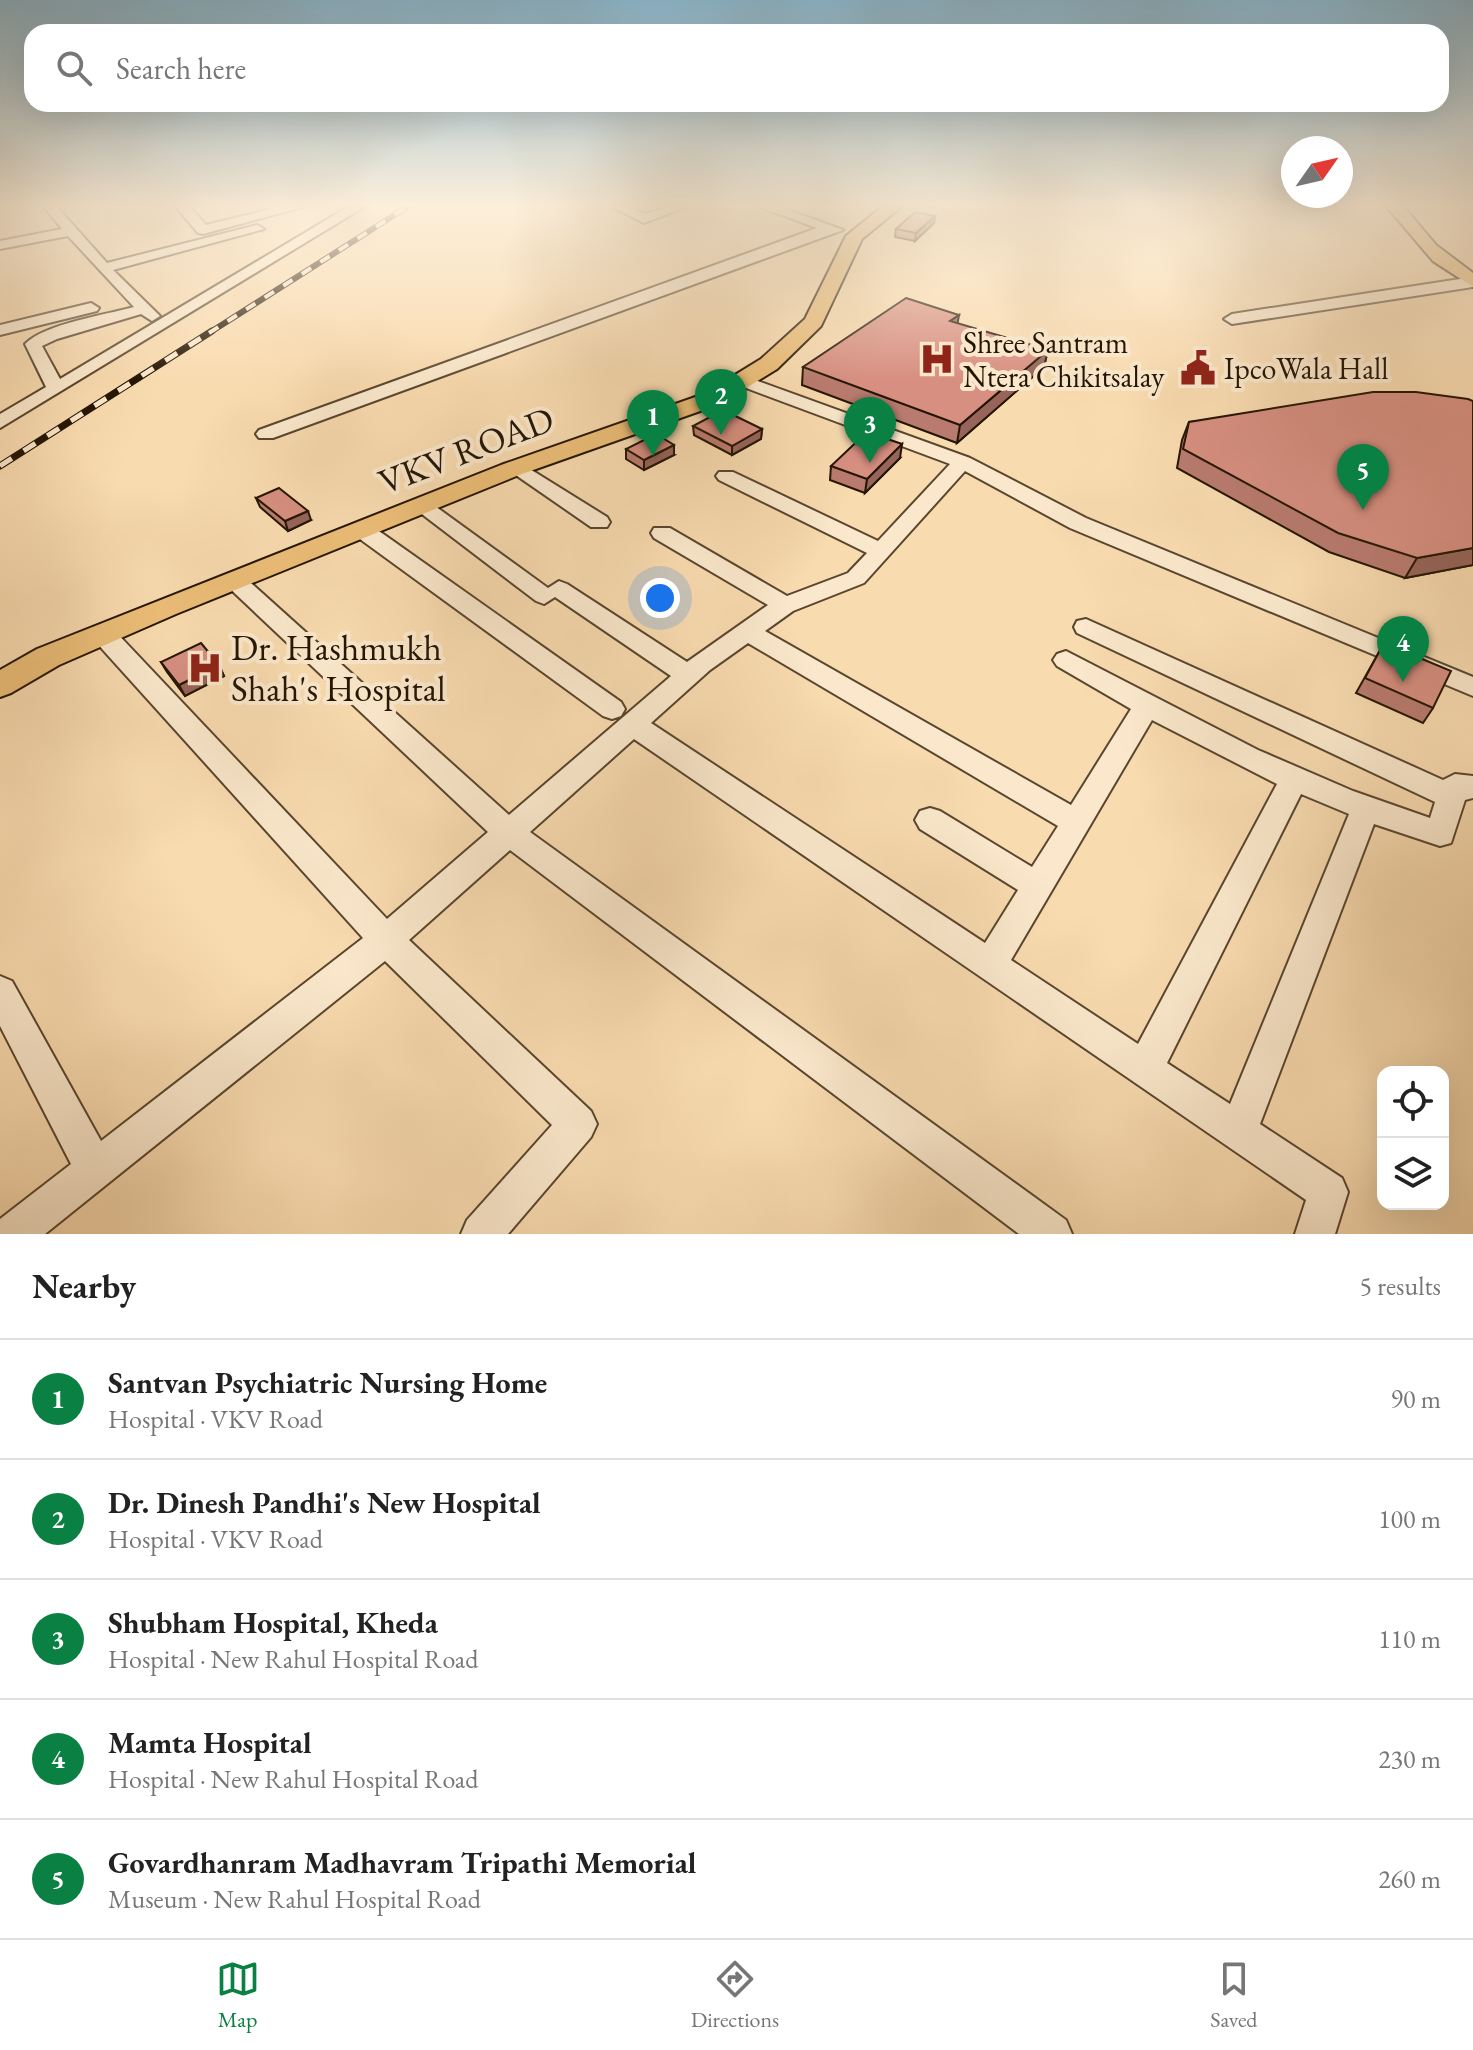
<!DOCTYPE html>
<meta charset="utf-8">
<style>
body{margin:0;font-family:"EB Garamond",serif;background:#f2f2f2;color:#222}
.controls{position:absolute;right:24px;bottom:24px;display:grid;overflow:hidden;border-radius:16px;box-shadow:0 8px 32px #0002}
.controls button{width:72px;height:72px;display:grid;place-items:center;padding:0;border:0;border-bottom:2px solid #e0e0e0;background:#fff;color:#222;font:40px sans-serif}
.compass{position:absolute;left:1281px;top:136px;width:72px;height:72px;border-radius:50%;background:#fff;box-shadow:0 8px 32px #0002;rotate:56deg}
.you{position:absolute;left:660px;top:598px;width:28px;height:28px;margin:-20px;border:6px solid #fff;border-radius:50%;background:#1a73e8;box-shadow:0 0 0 12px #1a73e833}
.badge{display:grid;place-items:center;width:52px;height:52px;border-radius:50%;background:#0b8043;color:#fff;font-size:26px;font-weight:700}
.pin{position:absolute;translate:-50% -66px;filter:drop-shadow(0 2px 4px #0008)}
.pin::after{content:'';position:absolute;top:42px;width:28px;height:24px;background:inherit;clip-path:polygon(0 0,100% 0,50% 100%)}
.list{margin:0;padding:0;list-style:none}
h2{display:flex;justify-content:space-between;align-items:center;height:104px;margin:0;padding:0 32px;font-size:34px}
h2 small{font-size:26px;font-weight:400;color:#767676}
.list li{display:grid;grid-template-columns:52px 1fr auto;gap:24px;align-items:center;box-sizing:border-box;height:120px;padding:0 32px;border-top:2px solid #e0e0e0}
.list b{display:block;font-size:30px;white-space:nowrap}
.list p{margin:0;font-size:26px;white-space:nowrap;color:#767676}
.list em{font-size:26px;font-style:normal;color:#767676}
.icon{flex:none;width:44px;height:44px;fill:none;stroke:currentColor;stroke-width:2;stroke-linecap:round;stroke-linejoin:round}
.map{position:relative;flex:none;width:1473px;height:1234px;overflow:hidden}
.search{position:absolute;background:#fff;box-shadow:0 8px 32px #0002;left:24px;right:24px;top:24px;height:88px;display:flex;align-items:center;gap:20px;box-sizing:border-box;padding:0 28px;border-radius:24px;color:#767676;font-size:30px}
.sheet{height:704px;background:#fff}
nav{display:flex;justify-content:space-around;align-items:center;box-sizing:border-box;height:112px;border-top:2px solid #e0e0e0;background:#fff;font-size:22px;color:#767676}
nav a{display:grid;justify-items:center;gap:4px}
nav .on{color:#0b8043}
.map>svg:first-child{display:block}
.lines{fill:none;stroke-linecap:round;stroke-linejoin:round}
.minor-casing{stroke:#59462e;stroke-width:4}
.major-casing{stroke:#241503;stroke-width:4}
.minor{fill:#fbe8cc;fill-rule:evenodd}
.major{fill:#ecbe78;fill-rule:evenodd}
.rail-far1-casing{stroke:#241503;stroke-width:6}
.rail-casing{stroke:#241503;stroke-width:7}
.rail-far1{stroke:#fbe8cc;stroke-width:4;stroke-dasharray:11;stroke-linecap:butt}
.rail{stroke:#fbe8cc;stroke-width:5;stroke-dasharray:14;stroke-linecap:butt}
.wall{fill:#b97b6f;stroke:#241503;stroke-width:2}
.shaded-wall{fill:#96645a;stroke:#241503;stroke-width:2}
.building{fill:#d78f81;stroke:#241503;stroke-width:2}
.labels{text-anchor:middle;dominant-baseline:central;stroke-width:8;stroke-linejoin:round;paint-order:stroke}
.far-poi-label{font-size:30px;fill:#241503;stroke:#fbe8cc;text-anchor:start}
.street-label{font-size:36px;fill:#241503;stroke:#fbe8cc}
.poi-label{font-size:36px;fill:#241503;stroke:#fbe8cc;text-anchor:start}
</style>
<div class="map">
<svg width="1473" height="1234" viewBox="0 0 1473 1234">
<rect width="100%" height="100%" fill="#f9dbb0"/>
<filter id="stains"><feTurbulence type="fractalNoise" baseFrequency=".0025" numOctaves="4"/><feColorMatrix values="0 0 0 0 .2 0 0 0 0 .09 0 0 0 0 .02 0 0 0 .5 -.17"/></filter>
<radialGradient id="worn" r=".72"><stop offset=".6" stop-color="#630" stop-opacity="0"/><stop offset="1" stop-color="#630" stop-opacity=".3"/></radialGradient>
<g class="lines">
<g class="minor-casing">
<path id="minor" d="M44,207H57L107,263L257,225L264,229L113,270L160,316L152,321L141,314L57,339L42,346L60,379L348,207H364L0,428V414L46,387L25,344C44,324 105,315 134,307L68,236L0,249V241L62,229Z
M176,207H190L206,225L279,207H303L203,234L198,233Z
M612,207H629L645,214L667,207H687L644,223Z
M760,207H780L843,230L273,438H259L256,434L259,430L817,228Z
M1473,277V287L1232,324L1224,319L1232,314Z
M91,303L99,308L97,311L0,335V325Z
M744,376L970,458L1086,518L1473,677V696L1070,528L965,471L864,583L793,611L765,631L1071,805L1131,709L1057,666L1053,660L1057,654L1066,651L1258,750L1353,791L1430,818L1435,802L1077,633L1074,627L1077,621L1086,619L1443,780L1455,774L1473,776V798L1465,800L1451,843L1440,846L1374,824L1260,1124L1342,1178L1348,1192L1335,1234H1295L1306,1200L634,739L530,832L1066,1220L1072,1234H1019L510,850L409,940L591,1111L597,1124L591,1137L508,1234H461L467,1220L552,1125L385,961L45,1234H0V1219L71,1164L0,1026V976L12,981L101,1141L363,938L94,640L91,634L94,628L103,626L112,628L387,919L488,832L226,585L222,580L226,575H242L509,815L671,676L555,597L544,604L536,601L410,505L421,499L428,501L548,588L559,581L567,584L687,662L768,605L654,538L651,533L654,528H670L787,596L848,573L867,553L719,480L716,476L719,472H733L878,541L950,464L738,385L735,381L738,377ZM748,643L1058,826L1032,867L940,811L930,808L920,811L915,820L920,829L1018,890L985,943L651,723L710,670ZM1152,720L1277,784L1138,1044L1011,960ZM1301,794L1349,814L1230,1104L1167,1063Z
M517,461L607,517L610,522L607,527H591L510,471L507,467L510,463Z
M361,522L369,524L621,702L625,709L621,716L612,719L603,716L353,534L350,529Z"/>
</g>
<g class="major-casing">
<path id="major" d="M882,207H901L862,239L821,326L777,369L720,404L519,475L176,614L59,665L11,693L0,697V670L37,649L501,465L704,394L761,359L805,319L846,236Z
M1387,207H1404L1436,245L1473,273V287L1433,261Z"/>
</g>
<use href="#minor" class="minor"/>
<use href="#major" class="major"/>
<g class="rail-far1-casing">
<path id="rail-far1" d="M209,333L407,207"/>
</g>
<g class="rail-casing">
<path id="rail" d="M0,466L212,331"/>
</g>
<use href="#rail-far1" class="rail-far1"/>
<use href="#rail" class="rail"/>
</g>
<path class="wall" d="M935,216L934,223L915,241L895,237L896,229Z
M958,324L1048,350L1044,367L957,443L802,385L803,367Z
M1473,401V565L1405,578L1329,552L1177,468L1182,440L1189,422Z
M693,426L762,429L761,439L732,455L694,435Z
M626,449L674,455L644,470L626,459Z
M900,458L865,493L830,480L831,466Z
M256,498L311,520L288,531L260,507Z
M1384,643L1433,708L1423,723L1356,693Z
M161,662L219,665L224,676L185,696L167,672Z"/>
<path class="shaded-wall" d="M935,216L934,223L915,241L916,233Z
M959,315L956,332L950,321Z
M1048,350L1044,367L957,443L960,425Z
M762,429L761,439L732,455V446Z
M902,444L900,458L865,493L867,479Z
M674,445V455L644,470V460Z
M308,511L311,520L288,531L285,521Z
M1473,548V565L1405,578L1417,558Z
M219,665L224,676L185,696L179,685Z"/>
<path class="building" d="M915,212L935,216L916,233L896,229Z
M906,298L959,315L950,321L1048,350L960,425L803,367Z
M1373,392H1416L1468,399L1473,401V548L1417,558L1338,533L1183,449L1189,422Z
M723,410L762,429L732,446L693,426Z
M867,432L902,444L867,479L831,466Z
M656,434L674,445L644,460L626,449Z
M279,488L308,511L285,521L256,498Z
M201,643L219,665L179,685L161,662Z
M1384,643L1451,671L1433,708L1365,678Z"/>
<linearGradient id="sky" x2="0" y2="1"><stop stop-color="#8ab7cf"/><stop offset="0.54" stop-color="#fcefdb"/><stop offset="1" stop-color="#fcefdb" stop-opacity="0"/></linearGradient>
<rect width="1473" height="380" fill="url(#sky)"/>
<defs>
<g id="hospital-bare" transform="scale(2.76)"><path d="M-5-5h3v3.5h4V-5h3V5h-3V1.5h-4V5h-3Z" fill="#8f2418" stroke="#fbe8cc" stroke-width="2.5" paint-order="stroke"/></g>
<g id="civic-bare" transform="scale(2.76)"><path d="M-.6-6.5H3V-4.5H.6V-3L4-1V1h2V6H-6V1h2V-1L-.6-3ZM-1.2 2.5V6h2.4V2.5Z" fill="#8f2418" stroke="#fbe8cc" stroke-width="2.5" paint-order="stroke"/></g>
</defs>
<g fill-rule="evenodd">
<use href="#hospital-bare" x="937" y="359"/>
<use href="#civic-bare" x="1198" y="368"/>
<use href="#hospital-bare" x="205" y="668"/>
</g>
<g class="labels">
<g class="far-poi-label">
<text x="963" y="342">Shree Santram<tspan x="963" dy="34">Ntera Chikitsalay</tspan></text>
<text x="1224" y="368">IpcoWala Hall</text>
</g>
<g class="street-label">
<text transform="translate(466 450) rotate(-21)">VKV ROAD</text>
</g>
<g class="poi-label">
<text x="231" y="647">Dr. Hashmukh<tspan x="231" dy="41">Shah's Hospital</tspan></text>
</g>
</g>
<rect width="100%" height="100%" filter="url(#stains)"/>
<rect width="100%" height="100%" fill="url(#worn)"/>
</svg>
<div class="controls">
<button><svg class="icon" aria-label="locate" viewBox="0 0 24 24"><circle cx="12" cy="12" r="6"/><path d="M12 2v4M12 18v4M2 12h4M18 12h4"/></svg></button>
<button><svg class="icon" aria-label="layers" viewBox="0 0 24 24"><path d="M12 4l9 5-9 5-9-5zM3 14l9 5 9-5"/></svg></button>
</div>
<svg class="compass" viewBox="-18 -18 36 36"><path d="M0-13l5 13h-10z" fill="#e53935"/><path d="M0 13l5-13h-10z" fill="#767676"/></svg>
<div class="you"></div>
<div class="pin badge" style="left:653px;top:456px">1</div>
<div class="pin badge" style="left:721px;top:435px">2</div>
<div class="pin badge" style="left:870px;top:463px">3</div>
<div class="pin badge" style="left:1403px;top:682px">4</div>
<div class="pin badge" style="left:1363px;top:510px">5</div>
<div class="search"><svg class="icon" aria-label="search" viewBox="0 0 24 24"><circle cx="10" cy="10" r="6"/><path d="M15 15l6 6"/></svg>Search here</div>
</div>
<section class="sheet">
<h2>Nearby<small>5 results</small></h2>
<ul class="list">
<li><span class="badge">1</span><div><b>Santvan Psychiatric Nursing Home</b><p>Hospital · VKV Road</p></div><em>90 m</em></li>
<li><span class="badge">2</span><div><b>Dr. Dinesh Pandhi's New Hospital</b><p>Hospital · VKV Road</p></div><em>100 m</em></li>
<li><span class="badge">3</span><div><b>Shubham Hospital, Kheda</b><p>Hospital · New Rahul Hospital Road</p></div><em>110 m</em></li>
<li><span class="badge">4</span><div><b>Mamta Hospital</b><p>Hospital · New Rahul Hospital Road</p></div><em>230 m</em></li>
<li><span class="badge">5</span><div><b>Govardhanram Madhavram Tripathi Memorial</b><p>Museum · New Rahul Hospital Road</p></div><em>260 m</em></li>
</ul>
</section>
<nav>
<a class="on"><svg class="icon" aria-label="map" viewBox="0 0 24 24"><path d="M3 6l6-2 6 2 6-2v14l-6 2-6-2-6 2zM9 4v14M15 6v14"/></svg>Map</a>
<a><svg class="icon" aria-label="directions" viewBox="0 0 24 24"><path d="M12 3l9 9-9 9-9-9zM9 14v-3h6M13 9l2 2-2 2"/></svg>Directions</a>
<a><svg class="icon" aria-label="saved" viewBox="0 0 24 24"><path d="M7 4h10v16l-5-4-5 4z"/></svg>Saved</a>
</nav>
